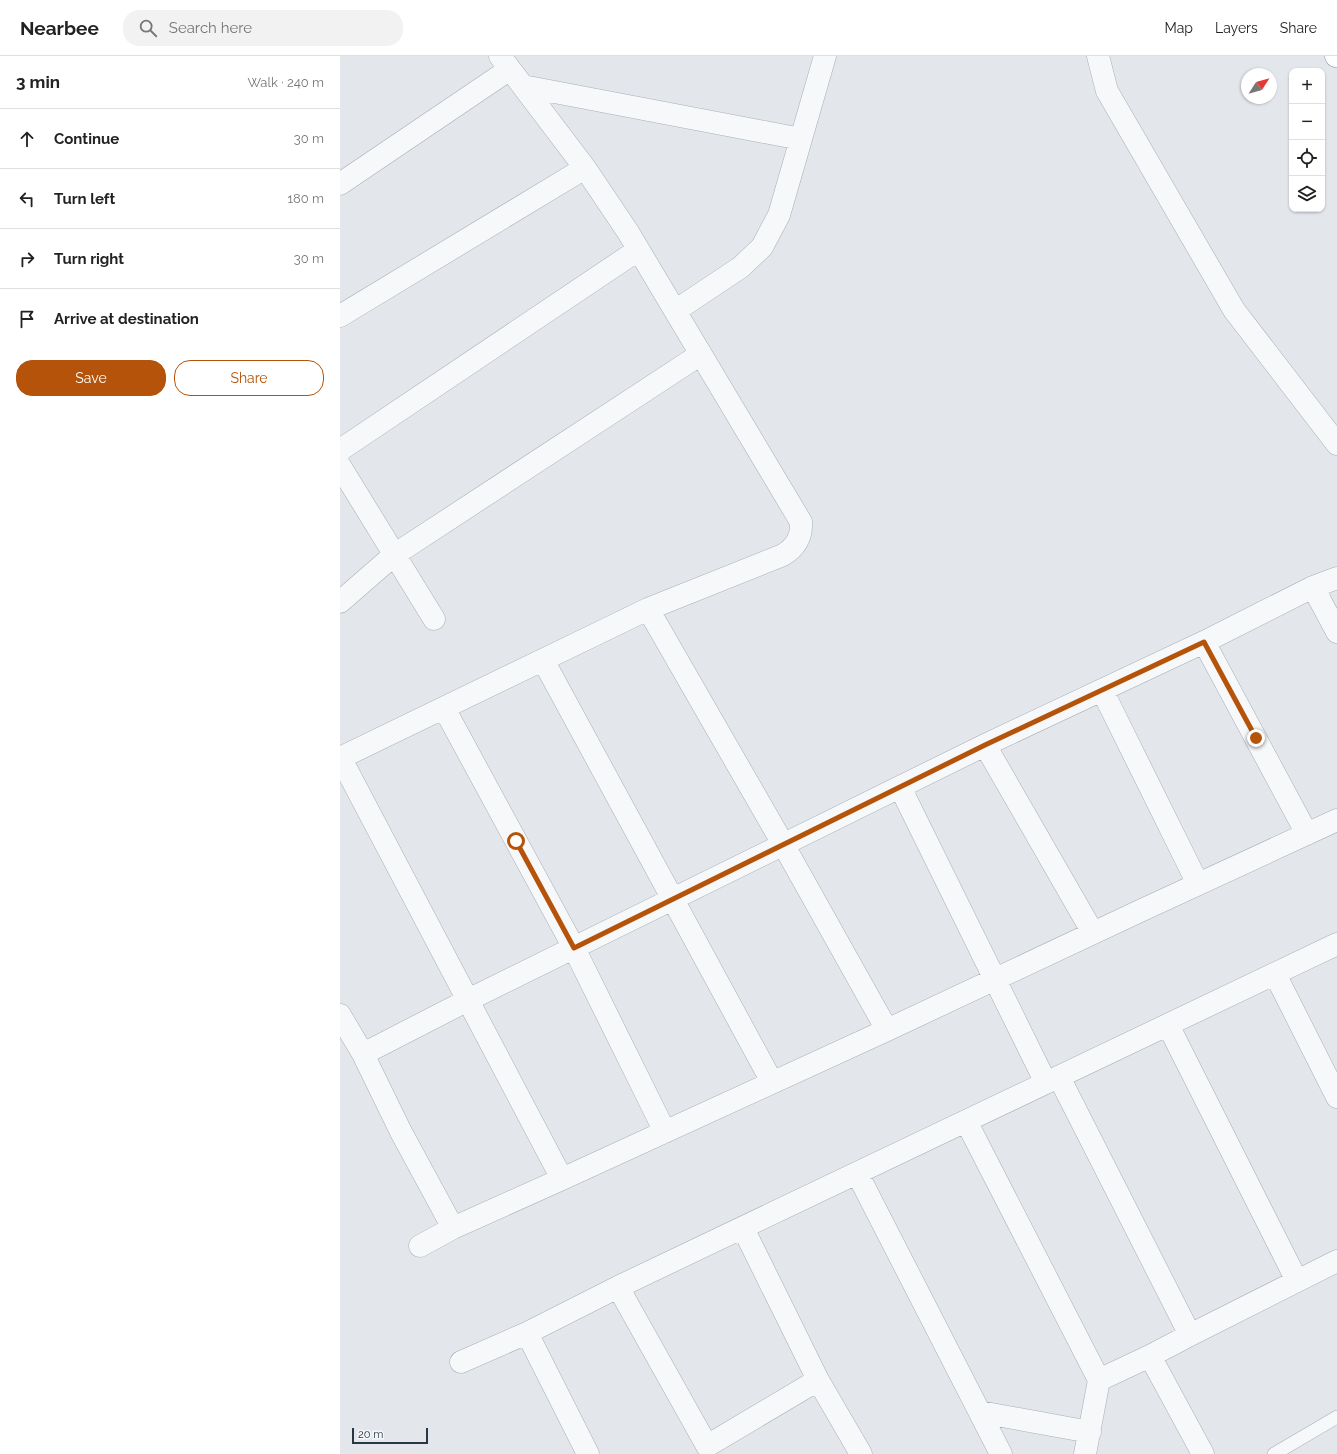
<!DOCTYPE html>
<meta charset="utf-8">
<style>
body{margin:0;font-family:Raleway,sans-serif;background:#f2f2f2;color:#222}
.controls{position:absolute;right:12px;top:12px;display:grid;overflow:hidden;border-radius:8px;box-shadow:0 1px 3px #0004}
.controls button{width:36px;height:36px;display:grid;place-items:center;padding:0;border:0;border-bottom:1px solid #e0e0e0;background:#fff;color:#222;font:20px sans-serif}
.compass{position:absolute;left:901px;top:12px;width:36px;height:36px;border-radius:50%;background:#fff;box-shadow:0 1px 3px #0004;rotate:54deg}
.scale{position:absolute;left:12px;bottom:10px;width:76px;box-sizing:border-box;padding-left:4px;border:2px solid #293646;border-top:0;font-size:11px;line-height:14px;white-space:nowrap;color:#293646;-webkit-text-stroke:3px #f3f6f9;paint-order:stroke}
.stop{position:absolute;width:12px;height:12px;margin:-9px;border:3px solid #b45309;border-radius:50%;background:#fff}
.stop.end{background:#b45309;border-color:#fff;box-shadow:0 1px 4px #0008}
.list{margin:0;padding:0;list-style:none}
h2{display:flex;justify-content:space-between;align-items:center;height:52px;margin:0;padding:0 16px;font-size:17px}
h2 small{font-size:13px;font-weight:400;color:#767676}
.list li{display:grid;grid-template-columns:26px 1fr auto;gap:12px;align-items:center;box-sizing:border-box;height:60px;padding:0 16px;border-top:1px solid #e0e0e0}
.list b{display:block;font-size:15px;white-space:nowrap}
.list em{font-size:13px;font-style:normal;color:#767676}
.actions{display:flex;gap:8px;padding:12px 16px}
.actions a{flex:1;padding:9px 0;border:1px solid #b45309;border-radius:16px;text-align:center;font-size:14px;color:#b45309}
.actions .main{background:#b45309;color:#fff}
.icon{flex:none;width:22px;height:22px;fill:none;stroke:currentColor;stroke-width:2;stroke-linecap:round;stroke-linejoin:round}
.map{position:relative;flex:none;width:997px;height:1398px;overflow:hidden}
header{display:flex;align-items:center;gap:24px;box-sizing:border-box;height:56px;padding:0 20px;background:#fff;border-bottom:1px solid #e0e0e0}
header strong{font-size:19px}
nav{display:flex;gap:22px;margin-inline-start:auto;font-size:14px}
.search{width:280px;height:36px;background:#f2f2f2;display:flex;align-items:center;gap:10px;box-sizing:border-box;padding:0 14px;border-radius:16px;color:#767676;font-size:15px}
main{display:flex}
aside{flex:1;background:#fff}
.map>svg:first-child{display:block}
.lines{fill:none;stroke-linecap:round;stroke-linejoin:round}
.lane-casing{stroke:#a7aeb7;stroke-width:14}
.street-casing{stroke:#a7aeb7;stroke-width:23}
.highway-casing{stroke:#8996a4;stroke-width:23}
.lane{stroke:#f6f8fa;stroke-width:13}
.street{stroke:#f6f8fa;stroke-width:22}
.highway{stroke:#fff;stroke-width:22}
.route{stroke:#b45309;stroke-width:5}
</style>
<header>
<strong>Nearbee</strong>
<div class="search"><svg class="icon" aria-label="search" viewBox="0 0 24 24"><circle cx="10" cy="10" r="6"/><path d="M15 15l6 6"/></svg>Search here</div>
<nav><a>Map</a><a>Layers</a><a>Share</a></nav>
</header>
<main>
<aside>
<h2>3 min<small>Walk · 240 m</small></h2>
<ul class="list">
<li><svg class="icon" aria-label="ahead" viewBox="0 0 24 24"><path d="M12 20V5M6 11l6-6 6 6"/></svg><div><b>Continue</b></div><em>30 m</em></li>
<li><svg class="icon" aria-label="left" viewBox="0 0 24 24"><path d="M17 20v-9H6M10 6l-5 5 5 5"/></svg><div><b>Turn left</b></div><em>180 m</em></li>
<li><svg class="icon" aria-label="right" viewBox="0 0 24 24"><path d="M7 20v-9h11M14 6l5 5-5 5"/></svg><div><b>Turn right</b></div><em>30 m</em></li>
<li><svg class="icon" aria-label="arrive" viewBox="0 0 24 24"><path d="M6 21V4h12l-3 4 3 4H6"/></svg><div><b>Arrive at destination</b></div></li>
</ul>
<div class="actions"><a class="main">Save</a><a>Share</a></div>
</aside>
<div class="map">
<svg width="997" height="1398" viewBox="0 0 997 1398">
<rect width="100%" height="100%" fill="#e3e7ec"/>
<g class="lines">
<g class="lane-casing">
<path id="lane" d="M934,1398L997,1361"/>
</g>
<g class="street-casing">
<path id="street" d="M758,0L767,35L894,254L997,388
M183,30L461,83
M0,128L170,13
M335,255L401,211L422,191L439,159L485,0
M0,260L245,112
M0,394L298,194
M0,410L94,563
M973,531L997,576
M0,546L54,499L361,298
M308,553L443,788L547,974
M864,586L967,778
M203,604L432,1026
M762,634L858,828
M104,652L234,892L325,1076
M645,689L753,877
M0,701L222,1123
M0,702L308,553L443,499C456,491 462,481 461,466L288,176L245,112L160,0
M560,731L706,1027
M935,918L997,1041
M0,959L23,998L128,944L645,689L864,586L973,531L997,522
M828,969L957,1225
M23,998L61,1076L113,1172
M719,1021L850,1279
M626,1065L759,1324L810,1300L850,1279L997,1205
M517,1117L661,1398
M403,1172L478,1324L521,1398
M80,1190L113,1172L222,1123L547,974L800,855L997,764
M278,1231L367,1390L478,1324
M187,1277L248,1398
M810,1300L863,1398
M121,1306L187,1277L278,1231L997,888
M640,1356L750,1376
M745,1398L759,1324"/>
</g>
<g class="highway-casing">
<path id="highway" d="M996,0H997"/>
</g>
<use href="#lane" class="lane"/>
<use href="#street" class="street"/>
<use href="#highway" class="highway"/>
</g>
<g class="lines">
<path class="route" d="M176,785L234,892L645,689L864,586L916,682"/>
</g>
</svg>
<div class="controls">
<button>+</button>
<button>−</button>
<button><svg class="icon" aria-label="locate" viewBox="0 0 24 24"><circle cx="12" cy="12" r="6"/><path d="M12 2v4M12 18v4M2 12h4M18 12h4"/></svg></button>
<button><svg class="icon" aria-label="layers" viewBox="0 0 24 24"><path d="M12 4l9 5-9 5-9-5zM3 14l9 5 9-5"/></svg></button>
</div>
<svg class="compass" viewBox="-18 -18 36 36"><path d="M0-13l5 13h-10z" fill="#e53935"/><path d="M0 13l5-13h-10z" fill="#767676"/></svg>
<div class="scale">20 m</div>
<div class="stop" style="left:176px;top:785px"></div>
<div class="stop end" style="left:916px;top:682px"></div>
</div>
</main>
